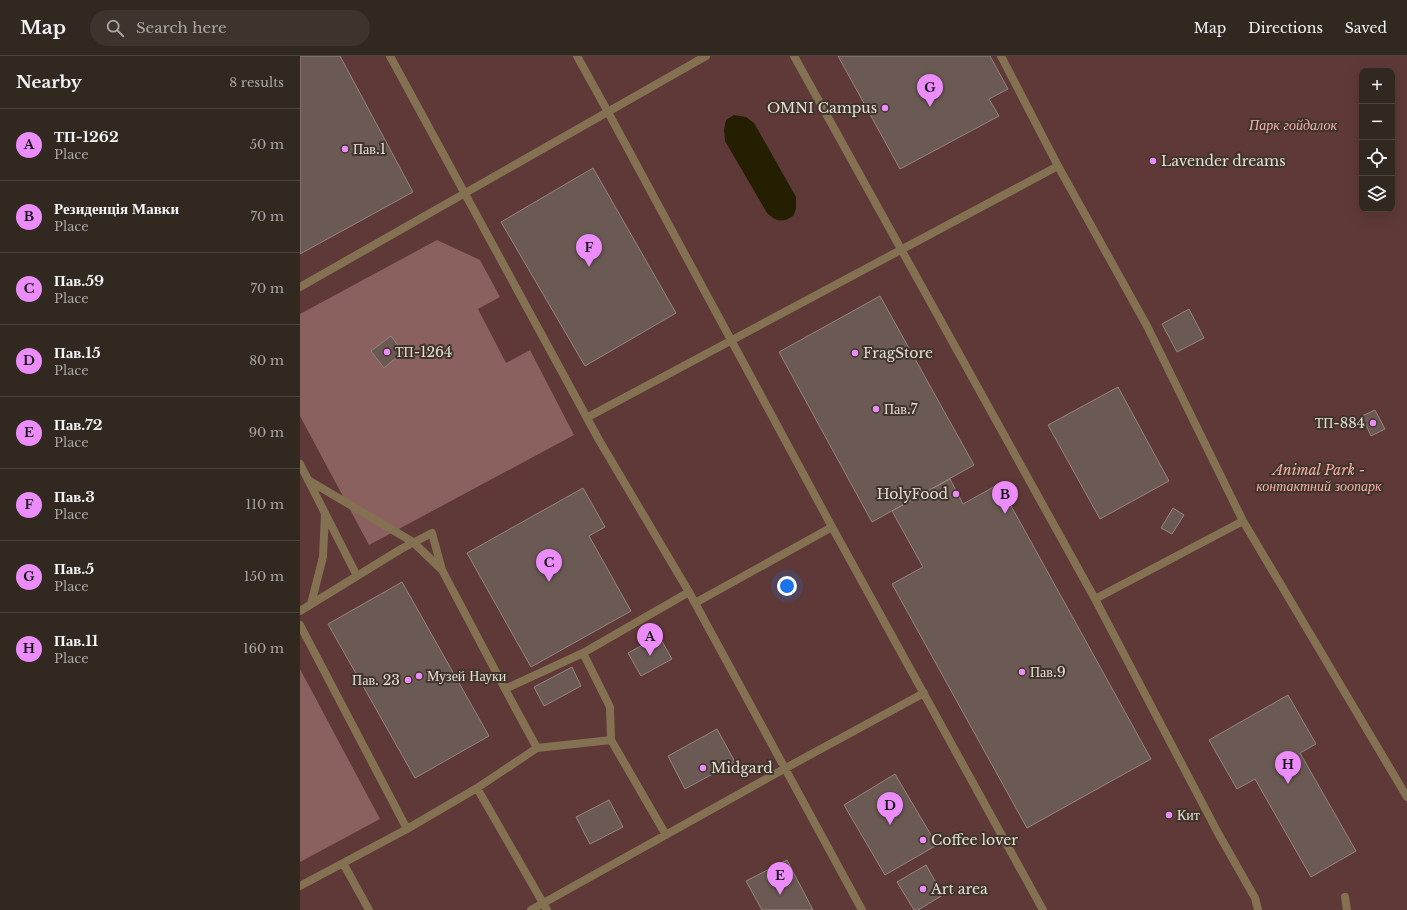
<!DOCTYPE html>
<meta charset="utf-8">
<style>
body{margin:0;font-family:"Libre Baskerville",serif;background:#3d342d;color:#f1f3f6}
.controls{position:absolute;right:12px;top:12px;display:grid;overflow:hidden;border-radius:8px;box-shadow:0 4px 16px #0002}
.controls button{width:36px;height:36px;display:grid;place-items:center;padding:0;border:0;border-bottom:1px solid #4c443e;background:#312820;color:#f1f3f6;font:20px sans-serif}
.you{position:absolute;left:487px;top:530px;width:14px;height:14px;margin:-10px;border:3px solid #fff;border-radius:50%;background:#1a73e8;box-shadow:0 0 0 6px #1a73e833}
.badge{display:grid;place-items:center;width:26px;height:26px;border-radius:50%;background:#ec8cfb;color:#111;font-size:13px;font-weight:700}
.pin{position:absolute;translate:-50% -33px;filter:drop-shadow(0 1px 2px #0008)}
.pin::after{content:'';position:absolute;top:21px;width:14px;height:12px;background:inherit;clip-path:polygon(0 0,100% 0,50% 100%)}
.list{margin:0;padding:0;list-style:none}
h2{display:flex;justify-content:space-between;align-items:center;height:52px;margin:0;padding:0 16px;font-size:17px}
h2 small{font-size:13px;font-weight:400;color:#a8a6a5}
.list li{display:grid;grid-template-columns:26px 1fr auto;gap:12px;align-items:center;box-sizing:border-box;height:72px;padding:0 16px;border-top:1px solid #4c443e}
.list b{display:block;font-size:15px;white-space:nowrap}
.list p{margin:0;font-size:13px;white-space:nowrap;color:#a8a6a5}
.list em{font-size:13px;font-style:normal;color:#a8a6a5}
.icon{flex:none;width:22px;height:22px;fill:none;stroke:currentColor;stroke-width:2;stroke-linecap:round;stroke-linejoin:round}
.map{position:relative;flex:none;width:1107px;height:854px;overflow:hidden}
header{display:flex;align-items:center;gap:24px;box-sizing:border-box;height:56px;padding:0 20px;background:#312820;border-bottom:1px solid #4c443e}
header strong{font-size:19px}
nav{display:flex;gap:22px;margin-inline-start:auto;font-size:14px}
.search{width:280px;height:36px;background:#3d342d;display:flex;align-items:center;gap:10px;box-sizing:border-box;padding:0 14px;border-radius:22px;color:#a8a6a5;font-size:15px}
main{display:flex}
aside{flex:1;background:#312820}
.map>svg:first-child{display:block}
.green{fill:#5e3937;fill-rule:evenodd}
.forest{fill:#8b615f}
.water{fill:#241f00}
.building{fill:#6b5a54;stroke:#95847d}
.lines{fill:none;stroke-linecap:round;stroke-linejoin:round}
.service{stroke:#837151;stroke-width:8}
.poi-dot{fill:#ec8cfb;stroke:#41352b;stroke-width:1.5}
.labels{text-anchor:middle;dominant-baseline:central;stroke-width:4;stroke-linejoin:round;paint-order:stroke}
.poi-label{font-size:14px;fill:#e5ded7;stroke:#41352b;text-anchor:start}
.park-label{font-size:14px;font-style:italic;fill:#f6afab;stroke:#41352b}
</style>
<header>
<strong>Map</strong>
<div class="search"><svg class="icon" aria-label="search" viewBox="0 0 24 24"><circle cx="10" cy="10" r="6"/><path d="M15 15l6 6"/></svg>Search here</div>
<nav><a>Map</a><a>Directions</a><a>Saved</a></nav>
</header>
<main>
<aside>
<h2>Nearby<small>8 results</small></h2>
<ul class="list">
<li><span class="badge">A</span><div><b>ТП-1262</b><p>Place</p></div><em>50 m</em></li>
<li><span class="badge">B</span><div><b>Резиденція Мавки</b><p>Place</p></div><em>70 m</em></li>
<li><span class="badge">C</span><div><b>Пав.59</b><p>Place</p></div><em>70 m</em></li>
<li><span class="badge">D</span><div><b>Пав.15</b><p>Place</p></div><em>80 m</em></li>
<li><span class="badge">E</span><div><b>Пав.72</b><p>Place</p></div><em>90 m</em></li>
<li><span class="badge">F</span><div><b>Пав.3</b><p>Place</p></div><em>110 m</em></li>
<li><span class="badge">G</span><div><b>Пав.5</b><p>Place</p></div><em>150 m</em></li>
<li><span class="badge">H</span><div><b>Пав.11</b><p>Place</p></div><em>160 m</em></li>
</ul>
</aside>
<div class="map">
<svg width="1107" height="854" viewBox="0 0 1107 854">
<rect width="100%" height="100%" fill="#41352b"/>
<path class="green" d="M0,0H1107V854H0ZM1062,15H1092V153H1062Z"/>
<path class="forest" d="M137,184L180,204L200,241L178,253L206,307L230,294L274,379L69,489L0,360V258Z
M0,613L80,763L0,806Z"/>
<path class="water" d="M434,59L446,61L454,67L496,141V153L493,160C482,167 477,166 467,157L425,85L424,74L426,64Z"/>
<path class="building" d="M0,0H40L113,136L0,198Z
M538,0H690L708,33L689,43L699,60L600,113Z
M293,112L376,257L285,310L201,166Z
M580,240L674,409L572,466L479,296Z
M889,253L904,282L877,296L862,268Z
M91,280L103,296L84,312L71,295Z
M818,331L869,425L800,463L748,369Z
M1075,354L1085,373L1071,380L1062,360Z
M650,423L663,448L699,428L851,703L727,772L592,528L623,511L592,455Z
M283,432L305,471L289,480L331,555L231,611L167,497Z
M873,452L884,459L872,478L861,472Z
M102,526L189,680L115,722L28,568Z
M359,580L372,603L341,620L328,597Z
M272,611L281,630L244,650L234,631Z
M988,639L1016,688L1000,697L1056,795L1011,821L955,723L937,733L909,684Z
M417,673L435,706L385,733L368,700Z
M595,718L637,789L585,819L544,749Z
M309,744L323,771L290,788L276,761Z
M487,804L513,854H462L446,825Z
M626,809L643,839L618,854H614L597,826Z"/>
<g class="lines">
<path class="service" d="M90,0L299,384L389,536L562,854
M277,0L308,56L532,471L743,854
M494,0L795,543L918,777L955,842L958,854
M701,0L758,110L847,270L943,465L1107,741
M0,231L406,0
M288,361L758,110
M0,408L57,520
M8,424L113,486L141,513
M795,543L943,465
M395,547L532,471
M11,548L23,501L25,457
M0,555L101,493L132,477L142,514L205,633L237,692
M0,569L107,773
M283,597L389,536
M311,684L366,779
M177,732L247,854
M43,807L69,854
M0,830L107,773L177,732L237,692L311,684L310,651L283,597L205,633
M1045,841L1047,854
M231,854L484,713L624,637"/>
</g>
<g class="poi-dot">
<circle cx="585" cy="52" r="4"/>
<circle cx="45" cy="93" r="4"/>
<circle cx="853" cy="105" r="4"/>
<circle cx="87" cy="296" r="4"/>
<circle cx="555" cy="297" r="4"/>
<circle cx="576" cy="353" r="4"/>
<circle cx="1073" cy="367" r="4"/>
<circle cx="656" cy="438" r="4"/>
<circle cx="722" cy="616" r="4"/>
<circle cx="119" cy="620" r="4"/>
<circle cx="108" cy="624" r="4"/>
<circle cx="403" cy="712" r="4"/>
<circle cx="869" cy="759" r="4"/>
<circle cx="623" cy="784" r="4"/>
<circle cx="623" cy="833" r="4"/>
</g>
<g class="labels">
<g class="poi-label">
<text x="577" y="52" text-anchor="end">OMNI Campus</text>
<text x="53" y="93">Пав.1</text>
<text x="861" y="105">Lavender dreams</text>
<text x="95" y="296">ТП-1264</text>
<text x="563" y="297">FragStore</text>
<text x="584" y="353">Пав.7</text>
<text x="1065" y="367" text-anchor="end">ТП-884</text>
<text x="648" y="438" text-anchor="end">HolyFood</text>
<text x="730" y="616">Пав.9</text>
<text x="127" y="620">Музей Науки</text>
<text x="100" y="624" text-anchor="end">Пав. 23</text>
<text x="411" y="712">Midgard</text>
<text x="877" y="759">Кит</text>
<text x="631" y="784">Coffee lover</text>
<text x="631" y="833">Art area</text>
</g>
<g class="park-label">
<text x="993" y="69">Парк гойдалок</text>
<text x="1019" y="414">Animal Park -<tspan x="1019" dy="16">контактний зоопарк</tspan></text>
</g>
</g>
</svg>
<div class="controls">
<button>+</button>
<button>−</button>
<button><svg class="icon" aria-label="locate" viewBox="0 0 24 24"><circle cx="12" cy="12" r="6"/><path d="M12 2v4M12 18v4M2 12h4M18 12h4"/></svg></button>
<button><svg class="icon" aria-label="layers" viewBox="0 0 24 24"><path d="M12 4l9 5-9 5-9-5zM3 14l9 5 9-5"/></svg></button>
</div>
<div class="you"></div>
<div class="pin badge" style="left:350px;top:600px">A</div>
<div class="pin badge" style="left:705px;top:458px">B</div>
<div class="pin badge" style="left:249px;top:526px">C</div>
<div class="pin badge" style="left:590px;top:769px">D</div>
<div class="pin badge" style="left:480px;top:839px">E</div>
<div class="pin badge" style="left:289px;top:211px">F</div>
<div class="pin badge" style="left:630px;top:51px">G</div>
<div class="pin badge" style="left:988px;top:728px">H</div>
</div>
</main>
